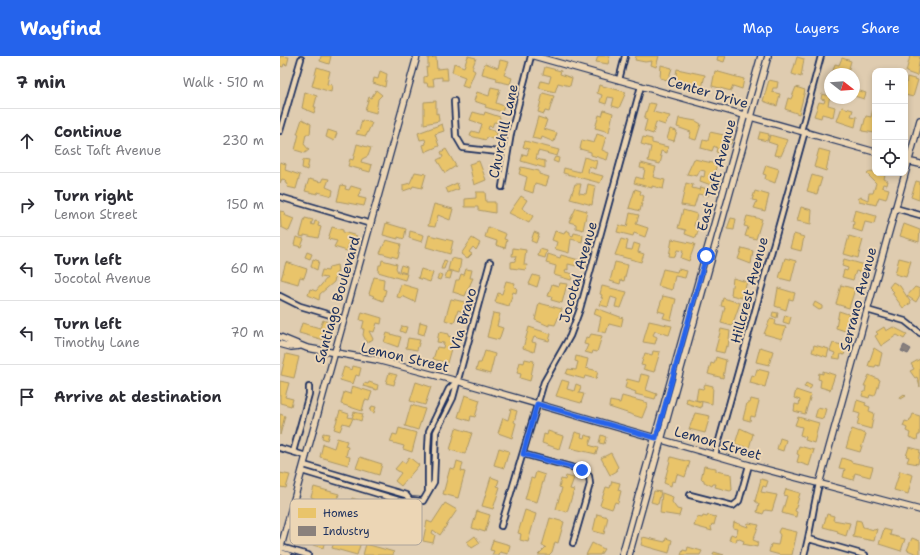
<!DOCTYPE html>
<meta charset="utf-8">
<style>
body{margin:0;font-family:"Shantell Sans",sans-serif;background:#f7f7f7;color:#2b2b33}
.controls{position:absolute;right:12px;top:12px;display:grid;overflow:hidden;border-radius:8px;box-shadow:0 2px 6px #0003}
.controls button{width:36px;height:36px;display:grid;place-items:center;padding:0;border:0;border-bottom:1px solid #e1e1e2;background:#fff;color:#2b2b33;font:20px sans-serif}
.compass{position:absolute;left:544px;top:12px;width:36px;height:36px;border-radius:50%;background:#fff;box-shadow:0 2px 6px #0003;rotate:107deg}
.stop{position:absolute;width:12px;height:12px;margin:-9px;border:3px solid #2563eb;border-radius:50%;background:#fff}
.stop.end{background:#2563eb;border-color:#fff;box-shadow:0 1px 4px #0008}
.list{margin:0;padding:0;list-style:none}
h2{display:flex;justify-content:space-between;align-items:center;height:52px;margin:0;padding:0 16px;font-size:17px}
h2 small{font-size:13px;font-weight:400;color:#7c7c81}
.list li{display:grid;grid-template-columns:26px 1fr auto;gap:12px;align-items:center;box-sizing:border-box;height:64px;padding:0 16px;border-top:1px solid #e1e1e2}
.list b{display:block;font-size:15px;white-space:nowrap}
.list p{margin:0;font-size:13px;white-space:nowrap;color:#7c7c81}
.list em{font-size:13px;font-style:normal;color:#7c7c81}
.icon{flex:none;width:22px;height:22px;fill:none;stroke:currentColor;stroke-width:2;stroke-linecap:round;stroke-linejoin:round}
.map{position:relative;flex:none;width:640px;height:499px;overflow:hidden}
header{display:flex;align-items:center;gap:24px;box-sizing:border-box;height:56px;padding:0 20px;background:#2563eb;color:#fff}
header strong{font-size:19px}
nav{display:flex;gap:22px;margin-inline-start:auto;font-size:14px}
main{display:flex}
aside{flex:1;background:#fff}
.map>svg:first-child{display:block}
.homes{fill:#e9c46a;stroke:#ab9766}
.industry{fill:#8a817c;stroke:#696873}
.lines{fill:none;stroke-linecap:round;stroke-linejoin:round}
.minor-casing{stroke:#1b2f5e;stroke-width:8}
.tertiary-casing{stroke:#1b2f5e;stroke-width:8}
.minor{stroke:#ecd6b5;stroke-width:4.5}
.tertiary{stroke:#ecd6b5;stroke-width:5.5}
.route{stroke:#2563eb;stroke-width:5}
.labels{text-anchor:middle;dominant-baseline:central;stroke-width:4;stroke-linejoin:round;paint-order:stroke}
.street-label{font-size:14px;fill:#1b2f5e;stroke:#ecd6b5}
.key{fill:#ecd6b5;stroke:#ada49b;stroke-width:1}
.key-label{font-size:11px;fill:#1b2f5e}
</style>
<header>
<strong>Wayfind</strong>
<nav><a>Map</a><a>Layers</a><a>Share</a></nav>
</header>
<main>
<aside>
<h2>7 min<small>Walk · 510 m</small></h2>
<ul class="list">
<li><svg class="icon" aria-label="ahead" viewBox="0 0 24 24"><path d="M12 20V5M6 11l6-6 6 6"/></svg><div><b>Continue</b><p>East Taft Avenue</p></div><em>230 m</em></li>
<li><svg class="icon" aria-label="right" viewBox="0 0 24 24"><path d="M7 20v-9h11M14 6l5 5-5 5"/></svg><div><b>Turn right</b><p>Lemon Street</p></div><em>150 m</em></li>
<li><svg class="icon" aria-label="left" viewBox="0 0 24 24"><path d="M17 20v-9H6M10 6l-5 5 5 5"/></svg><div><b>Turn left</b><p>Jocotal Avenue</p></div><em>60 m</em></li>
<li><svg class="icon" aria-label="left" viewBox="0 0 24 24"><path d="M17 20v-9H6M10 6l-5 5 5 5"/></svg><div><b>Turn left</b><p>Timothy Lane</p></div><em>70 m</em></li>
<li><svg class="icon" aria-label="arrive" viewBox="0 0 24 24"><path d="M6 21V4h12l-3 4 3 4H6"/></svg><div><b>Arrive at destination</b></div></li>
</ul>
</aside>
<div class="map">
<svg width="640" height="499" viewBox="0 0 640 499">
<rect width="100%" height="100%" fill="#dfccb0"/>
<filter id="ink" filterUnits="userSpaceOnUse"><feTurbulence type="fractalNoise" baseFrequency=".025" numOctaves="2"/><feDisplacementMap in="SourceGraphic" scale="8" xChannelSelector="R" yChannelSelector="G"/><feConvolveMatrix kernelMatrix="1 2 1 2 8 2 1 2 1" color-interpolation-filters="sRGB"/></filter>
<g filter="url(#ink)">
<path class="homes" d="M0,0L9,1L7,9L4,8L3,11L0,10Z
M41,0H51L49,8L40,5Z
M188,0L196,2L192,13L195,15L188,32L182,30L185,21L172,16L174,7L184,11Z
M318,0H330L328,8L316,6Z
M356,0H379L376,11L371,9L372,5L365,6L355,4Z
M438,0H446L444,6L437,4Z
M630,0H640L637,20L626,16Z
M156,1L157,13L167,12L168,24H162V21L153,22L154,30H148L147,27H144V21L147,20L146,11L148,12V2Z
M517,1L524,3L521,21L512,18Z
M562,2L571,5L568,16L563,14L562,18H552L555,8L559,9Z
M220,4L229,6L224,19L232,22L230,28L216,25L217,22L202,18L205,7L218,12Z
M381,9L392,12L388,24L380,22Z
M37,11L50,15L47,28L52,29L51,36L32,30Z
M265,11L281,15L280,18L292,22L290,30L278,27L275,36L259,32L261,25L269,27L271,20L263,18Z
M397,13L425,19L422,32L395,24Z
M100,15L107,18L105,31L93,27L94,22L98,23Z
M435,15L464,23L462,33L453,30L451,35L432,30Z
M627,21L638,24L633,41L625,39Z
M489,24L498,26L497,32H493L492,36L500,38L497,50L483,45Z
M319,29L346,36L339,52L332,50L334,42L328,41L326,48L320,46L322,39L317,37Z
M211,31L220,33L216,47L224,50L222,56L205,51L206,49L194,45L197,36L209,40Z
M516,31L525,34L519,58L505,53L508,42L511,43Z
M574,33L586,37L584,43L574,40Z
M96,34L102,39L98,43L96,57L85,54L89,41L91,42Z
M25,36L37,40L34,51H36L34,57L22,52Z
M263,37L274,40L269,56L265,55L264,58L258,56Z
M542,38L550,40L548,49L555,51L553,61L542,58L541,62L534,60L539,46L544,47L545,44L541,43Z
M156,45V58L158,57L159,65L144,68V46Z
M369,47L376,48L373,56L390,60L385,69L376,66L373,78L364,75L367,64L364,63Z
M562,51L573,54L571,60L577,61L575,71L557,65Z
M593,53H595V77L582,75L586,60L591,61Z
M324,54L333,57L329,76L315,72L319,59L322,60Z
M193,56L204,59L205,56L220,61L219,67L214,66L212,71L209,70L208,73L217,76L215,84L207,81L206,84L190,80L192,75L199,77L202,68L190,64Z
M258,61L267,64L264,73L277,77L274,86L262,81L261,84L252,82Z
M399,62L416,65L421,68L416,84L409,82L411,76L397,71Z
M22,63L31,68L30,78H26L24,88L29,94L25,97L15,94L19,78H17Z
M82,64L92,67L86,80L76,78L78,74L79,75Z
M162,68L164,75L155,78L159,90L145,96L143,89L146,88L145,83L140,84L138,77Z
M390,73L397,75L394,85L387,83Z
M48,74L57,77L54,85L46,81Z
M430,76L453,81L451,88L445,86L442,98L436,96L437,92L434,90L432,95L421,92L423,84L428,85Z
M480,76L489,78L487,85L478,83Z
M317,78L326,81L322,94L329,97L327,104L311,99V96L300,93L302,84L314,87Z
M490,79L508,84L501,100L494,99L497,89L488,86Z
M363,81L372,83V87L388,91L387,97L381,95L380,100H382L380,108L368,105L371,91L361,88Z
M245,85L279,94L277,100L258,95L256,103L265,105V112L241,105L243,98L247,99L249,93L243,91Z
M77,88L91,92L88,100L82,103L81,106L92,109L90,116L68,110L70,103L73,104Z
M166,93L176,110L165,117L157,104L163,101L161,96Z
M539,93L550,96L546,115L534,111Z
M275,101L279,102L278,107L273,105Z
M304,101L317,105L315,113L309,110L308,116L323,120L320,127L283,117L284,112L300,116Z
M414,103L437,108L431,129L420,125L421,120L424,121L425,115L420,114L417,120L407,118Z
M23,104L29,105L27,114L22,112Z
M199,105L206,124L194,129L189,108Z
M0,106L6,108L5,114L20,119L16,133L7,131L8,128L5,127L6,124L2,123L0,127Z
M361,107L376,111L373,121L385,124L383,133L372,130V132L354,127L356,121L363,123L365,113L360,112Z
M486,109L499,113L495,127L485,123L486,119L483,118Z
M241,111L259,115V118L269,121L266,130L255,127L253,137L244,134L247,121L239,118Z
M591,115L605,119L604,123L608,125L607,129L603,128L602,131L609,133L606,143L599,141L596,149L579,145L578,143L581,141L588,144L589,137H593L596,127L587,118Z
M135,116L146,118L142,132L133,130L132,132L123,135V129L130,127Z
M532,119L542,122L537,138L527,135Z
M43,122L49,123L46,131L53,134L52,140L38,136L37,138L25,135L29,123L41,126Z
M636,125L640,126L639,144L631,141Z
M177,127L179,133L168,137L166,132Z
M406,127L413,129L412,132L420,134L421,131L430,134L428,140L418,138L414,151L401,149Z
M295,128H301L299,137L306,138L308,128L315,130L312,149L290,143Z
M61,129L66,130L65,133L69,134L71,130L81,133L78,141L86,143L84,150L57,145Z
M355,133L361,135L360,138L364,140L360,155L349,152Z
M475,135L489,139L485,155L474,152L477,145L472,144Z
M196,136H205L206,146H215V157L198,154V151H185V143L196,142Z
M241,140L247,144L242,152L253,160L249,167L229,157Z
M154,148L173,153L170,164L158,159L155,171L148,170Z
M521,151L532,154L531,168L517,165Z
M296,152L307,155L303,174L296,172V168L289,166Z
M403,154L417,158L414,170L419,172L416,182L405,178L406,174L398,172Z
M575,154L596,160L594,168L585,166L582,176L573,173L574,166L572,165Z
M0,155L5,156L4,159L14,163L9,175L1,171Z
M350,157L359,159L356,168L368,172L365,181L354,177L353,180L337,176L339,169L347,171Z
M467,160L482,163L476,183L465,180L468,171L464,170Z
M25,162L33,164L31,168L34,169L35,165L39,166L38,170L41,171L38,182L24,179V181L20,180Z
M451,162L456,163L454,174L447,173Z
M106,167L126,173L124,183L118,181V183L103,179Z
M624,168L640,174L639,186L620,180Z
M52,171L63,174V176L77,180L75,187L70,185L67,195L54,191L57,185L48,183Z
M208,171L226,178L224,183L227,184L225,192L216,189L217,185L205,181Z
M286,174L290,176V179L293,180L294,177L303,179L302,186L291,183L289,197L275,193L277,186L272,184L275,175L284,178Z
M130,175L144,179L142,186L129,182Z
M254,176L259,178L256,187L251,185Z
M514,178L524,181L521,195L510,192Z
M149,179L173,185L170,198L146,191Z
M569,180L583,184L578,202L564,198Z
M16,181L24,183L21,191L14,189Z
M192,182L200,187L196,194L193,191L189,196L192,198L187,203L181,198Z
M341,183L348,185L346,193L352,194L354,187L360,189L358,196L364,198L361,206L335,199Z
M392,183L415,188L409,205L401,202L403,195L397,194L395,201L389,200Z
M106,184L121,188L118,202L100,197Z
M233,192L246,194L244,209H247L246,214L231,212V206L235,205L236,200H232Z
M462,192L473,195L471,208L458,203Z
M260,193L267,195L265,202L258,200Z
M27,196L32,198L30,203L25,201Z
M268,198L280,202L281,199L299,204L297,210L288,208V214L286,213L285,216L293,218L291,224L274,219L276,210L266,207Z
M171,202L181,204L179,217L168,214Z
M505,202L516,205L511,225L499,222Z
M619,202L631,205L626,221L615,218Z
M33,203L39,205L37,214L31,211Z
M564,203L585,209L583,217L576,215L573,224L562,221L564,214L567,215L568,212L562,210Z
M102,204L117,208L116,212L118,216L127,218L125,224L98,216L99,209H101Z
M164,204L167,205L164,213H161Z
M6,206L27,213L24,222L20,221L18,228L1,223Z
M335,206L348,209L344,225L341,224L340,228L330,225Z
M57,209L58,216L56,217L54,226L40,238L39,244L28,239L30,233L36,235L47,222L40,221L42,214L48,215L49,211Z
M121,209L127,211L126,217L119,215Z
M141,213L153,217L150,226L138,222Z
M186,213L192,214L190,222H193L185,240L173,236L176,224H179L181,218L184,219Z
M383,213L397,216L398,213L407,215L405,222L395,220L392,234L378,230Z
M167,215L172,216L170,223L165,222Z
M159,218L162,219L160,224L157,223Z
M253,219L260,221L257,231L249,228Z
M94,221L104,223L103,233L106,234L103,245L93,241L94,240L89,238Z
M453,222L467,226L462,242L451,239Z
M226,225L235,227L234,231L237,232L236,237L233,236L229,250L215,246L218,237L222,238Z
M613,226L620,230L631,247L623,252L612,237L614,236L609,231Z
M280,227L287,228L282,247L271,244L272,241L268,240L272,228L279,230Z
M121,228L138,233L135,246L122,240L121,242L117,241Z
M561,229L575,233L569,252L556,248Z
M322,230L347,236L341,252L335,251L337,243L331,241L328,251L320,249L323,242H321L322,239L320,238Z
M635,231L640,233V239L636,246L627,240Z
M498,232L515,237L513,244L509,243L506,254L495,250Z
M383,240L396,243L391,264L383,262L385,257L378,255Z
M443,242L460,247L452,270L441,267L445,251L441,250Z
M171,243L185,246L183,256L178,254L174,267L165,264Z
M535,246L542,250V253L539,254L533,250Z
M259,247L282,253L275,269L269,268V270L255,264Z
M316,252L343,262L341,271L329,268L326,277L318,275L321,261L314,258Z
M559,255L571,259L565,275L556,272Z
M82,256L102,262L101,268L97,267L94,276L89,275L93,283L87,287L83,279L84,273H82L84,265L80,264Z
M493,256L498,257L497,262L492,260Z
M213,257L220,258L217,270L223,272L219,284L207,281Z
M505,259L511,261L509,268L503,266Z
M490,263L496,264L495,269L506,271L502,283L484,278Z
M43,264L48,266L44,284L19,277L22,267L40,272Z
M369,265L392,270L389,279L375,275L373,279L377,281L375,288L363,286Z
M140,266L147,268L144,279L138,277Z
M122,270L127,271L125,277L120,275Z
M249,271L271,278L269,285L254,281L252,286L256,287L254,296L243,292Z
M604,271L606,275L613,271L627,278L624,283L617,279L601,290L595,280L598,278L596,276Z
M441,273L450,275L448,291L446,290L444,297L435,295Z
M159,276L169,278L168,280L174,282L167,307L153,303L157,291L163,292L164,287L157,286Z
M107,277L121,281L118,291L104,286Z
M311,278L322,280L317,296L313,295L312,298L305,296L308,289L304,288L306,281L309,282Z
M128,282L140,284L137,294L126,292Z
M553,287L567,290L564,299L561,298L560,303L553,302L555,297L550,295Z
M534,289L549,293L547,301L532,296Z
M480,291L493,295L489,309L476,306Z
M594,292L602,297L599,310L596,309L595,311L588,310Z
M205,295L215,298L210,318L196,314L198,307H201Z
M373,295L380,296L374,316L363,313L365,310L361,309L365,297L372,299Z
M6,298L19,301L14,322L1,319Z
M296,300L308,303L306,312L318,315L316,323L305,320L304,323L286,318L288,313L296,314L298,306L295,305Z
M436,301L446,304L443,322L428,318L431,307L434,308Z
M245,303L254,305L250,325L240,322L241,318L237,317L240,306L244,307Z
M640,303V331L637,321L635,322L630,315L634,313L631,308Z
M73,310L81,312L79,320L76,319L73,328L60,324L64,311L72,314Z
M477,313L489,316L485,331L470,327L472,319L475,320Z
M543,315L555,319L550,334L540,331L541,324L538,323L539,317L543,318Z
M109,317L117,319L114,325H115L114,329L106,327Z
M361,318L370,320L366,334L377,338L375,343L355,338L356,336L345,332L347,323L359,326Z
M589,319L600,324L596,337L594,340L590,339L589,342L582,340L583,336H585L586,330H584Z
M282,324L289,326L287,333L294,335L296,328L301,330L299,337L304,338L301,347L276,340Z
M0,325L9,327L5,341L13,343L11,350L0,347Z
M89,326L98,329L97,334L83,330L84,327L88,328Z
M136,326L151,331L145,349L130,345Z
M526,327L532,330L530,333L524,331Z
M425,328L433,330L432,348L416,344L418,332L423,333Z
M72,330L92,336L89,345L85,344L82,355L61,348L64,336L70,338Z
M516,334L531,339L525,358L514,355L515,348L519,349L520,344L514,342Z
M624,338L626,340L621,343L620,341Z
M185,339L200,344L195,361L191,360L190,365L178,361Z
M342,340L368,347L362,362L329,351L330,345L340,347Z
M407,342L422,346L421,352L406,347Z
M471,343L479,345L475,361L471,360L470,365L463,363L467,347H470Z
M577,344L586,347L585,349L590,351L589,355L594,357L591,373L577,369L580,358L574,356Z
M131,349L145,353L138,374L125,370Z
M92,350L96,351L94,357L90,355Z
M538,351L546,353L543,363L535,361Z
M231,353L237,355L234,366L236,367L232,382L218,377L223,362L228,364Z
M60,355L69,358L68,361L72,362L74,356L83,358L81,365L73,362L70,369L63,367L60,375L54,373Z
M415,357L430,360L425,377L409,373Z
M0,358L5,360L0,379Z
M633,358L640,360V379H638L637,384L629,381L630,377L626,375L627,372L623,370L625,365L629,366L630,363H631Z
M518,361L539,367L534,387L525,384L526,381L520,379L522,371L515,369Z
M119,372L137,377L132,396L123,393L124,390L110,386L113,378L117,379Z
M176,372L192,377L185,398L170,394Z
M460,372L473,378L469,392L455,388Z
M572,373L586,378L580,396L566,392Z
M268,375L283,380L279,393L262,387L264,378L267,379Z
M295,376L302,378L301,381L304,382L305,379L312,381L309,389L318,392L316,398L290,392Z
M43,377L49,378L47,384L42,382Z
M321,379L326,381L324,388L319,387Z
M57,382L67,385L65,390L68,391L66,400L70,401L68,409L40,401L43,388L54,392Z
M500,382L506,384L503,395L497,393Z
M519,390L534,394L529,410L517,406L519,399L517,398Z
M629,391L640,394L638,408L627,406L629,401L626,400Z
M219,392L229,395L224,412L214,409Z
M331,397L338,411L336,413L337,415L330,419L321,402Z
M80,401L102,408L99,419L76,412Z
M129,401L139,409L121,430L115,425L121,417L115,413L122,405L125,407Z
M391,401L410,406L405,421L397,418L395,426L392,425L391,430L384,427Z
M562,402L571,405V406L593,411L590,421L575,417L573,424L563,421L565,413L559,412Z
M177,405L183,407L181,415L185,416L178,442L163,438L170,412L175,413Z
M424,410L436,412V415L451,418L452,434L450,435L435,431L436,428H433L432,430L424,426V424L421,423Z
M620,415L633,419L628,438L614,434Z
M256,416L265,419L257,446L245,443L251,422L254,423Z
M0,417L10,419L6,432L0,431Z
M286,420L294,422L290,433L294,434L287,456L276,453L282,432L279,431L281,423L285,424Z
M211,421L219,424L217,430L220,431L213,453L202,450Z
M481,423L488,425L486,431L483,430L481,436L497,439L492,455L485,454L483,458L477,456L479,448L475,445Z
M332,425L340,427L338,434L341,435L338,447L335,446L332,453L320,449L326,431L330,432Z
M34,431L59,438L55,452L34,446L35,443L31,441Z
M506,433L520,437L515,455L517,456L516,461L502,457L507,440L504,439Z
M374,435L381,436L378,448L371,446Z
M382,437L393,441L392,446L397,453L401,454L399,460L380,457Z
M72,442L93,449L89,463L67,456Z
M165,447L177,454L160,479L153,474L152,477L155,479L153,487L143,485L147,465L152,467Z
M245,454L256,458L248,486L240,484L241,478L238,477Z
M197,455L210,459L205,476L192,472Z
M317,458L328,461L324,478L313,475Z
M547,458L554,460L553,464L570,467L566,480L557,477L558,475L543,471Z
M428,459L436,461L434,469L432,468L431,471L432,475L414,470L417,461L422,462L423,460L427,461Z
M19,462L29,465L28,470L38,473L36,481L45,484L43,492L13,483Z
M270,462L284,466L278,487L275,486L272,496L269,499H258L266,491L262,490Z
M576,464L581,465L583,471L594,474L597,473L594,485L573,481Z
M454,466L468,471L467,468L469,467L479,469L473,484L478,486L477,491L463,488L464,485L457,482L456,486L449,484L451,478L456,480L458,473L453,472Z
M500,472L517,476L512,499H500L489,496L491,488L498,489L500,479L498,476Z
M604,473L611,475L610,479L625,483L621,495L599,488Z
M195,480L200,487L192,492L187,486Z
M363,481L385,486L386,482L392,484L389,497L361,489Z
M66,482L81,486L77,499L52,492L55,483L65,486Z
M632,482L640,485V499L627,494Z
M213,484L230,489L228,498L220,496L219,499H212L214,495L210,494Z
M312,487L324,493L320,499H306Z
M86,488L114,496L113,499H83Z
M408,491L422,495L420,499H401L403,494L407,495Z
M434,496L444,499H433Z"/>
<path class="industry" d="M624,289L631,293L628,298L621,295Z"/>
<g class="lines">
<g class="minor-casing">
<path id="minor" d="M339,24L345,0
M174,45L176,80L183,92L227,97
M0,75L21,3
M521,75L541,0
M222,131L231,77L251,0
M0,141L91,168
M615,152L640,159
M0,240L20,250L64,263
M587,254L625,265L640,277
M0,392L26,400
M13,396L29,338V331
M243,398L302,414L309,420L310,428L293,487
M435,399L525,75
M22,415L125,446L130,444L126,439L24,409
M148,435V393L149,375L169,333L177,325
M410,439L453,450L459,445L469,409
M130,444L143,445L154,426L156,376L173,342L210,206
M221,470L264,326L290,280L300,253L361,30
M529,483L585,499
M1,491L28,499
M0,496L9,499
M524,499C531,475 533,451 539,428"/>
</g>
<g class="tertiary-casing">
<path id="tertiary" d="M254,0L595,96
M627,105L640,108
M0,281L27,292L97,304L177,325L469,409L640,454
M0,288L11,291L20,290
M539,428L640,64
M0,494L137,0
M342,499L481,0
M349,499L488,0"/>
</g>
<use href="#minor" class="minor"/>
<use href="#tertiary" class="tertiary"/>
</g>
</g>
<g class="lines" filter="url(#ink)">
<path class="route" d="M302,414L243,398L257,348L376,382L426,200"/>
</g>
<g class="labels">
<g class="street-label">
<text transform="translate(428 36) rotate(16)">Center Drive</text>
<text transform="translate(223 75) rotate(-78)">Churchill Lane</text>
<text transform="translate(436 119) rotate(-75)">East Taft Avenue</text>
<text transform="translate(298 216) rotate(-74)">Jocotal Avenue</text>
<text transform="translate(469 234) rotate(-75)">Hillcrest Avenue</text>
<text transform="translate(578 243) rotate(-75)">Serrano Avenue</text>
<text transform="translate(57 244) rotate(-74)">Santiago Boulevard</text>
<text transform="translate(183 263) rotate(-74)">Via Bravo</text>
<text transform="translate(125 301) rotate(13)">Lemon Street</text>
<text transform="translate(438 387) rotate(16)">Lemon Street</text>
</g>
</g>
<rect x="10" y="443" width="132" height="46" rx="6" class="key"/>
<rect x="18" y="452" width="18" height="10" fill="#e9c46a"/>
<rect x="18" y="470" width="18" height="10" fill="#8a817c"/>
<g class="key-label">
<text x="43" y="461">Homes</text>
<text x="43" y="479">Industry</text>
</g>
</svg>
<div class="controls">
<button>+</button>
<button>−</button>
<button><svg class="icon" aria-label="locate" viewBox="0 0 24 24"><circle cx="12" cy="12" r="6"/><path d="M12 2v4M12 18v4M2 12h4M18 12h4"/></svg></button>
</div>
<svg class="compass" viewBox="-18 -18 36 36"><path d="M0-13l5 13h-10z" fill="#e53935"/><path d="M0 13l5-13h-10z" fill="#7c7c81"/></svg>
<div class="stop" style="left:426px;top:200px"></div>
<div class="stop end" style="left:302px;top:414px"></div>
</div>
</main>
